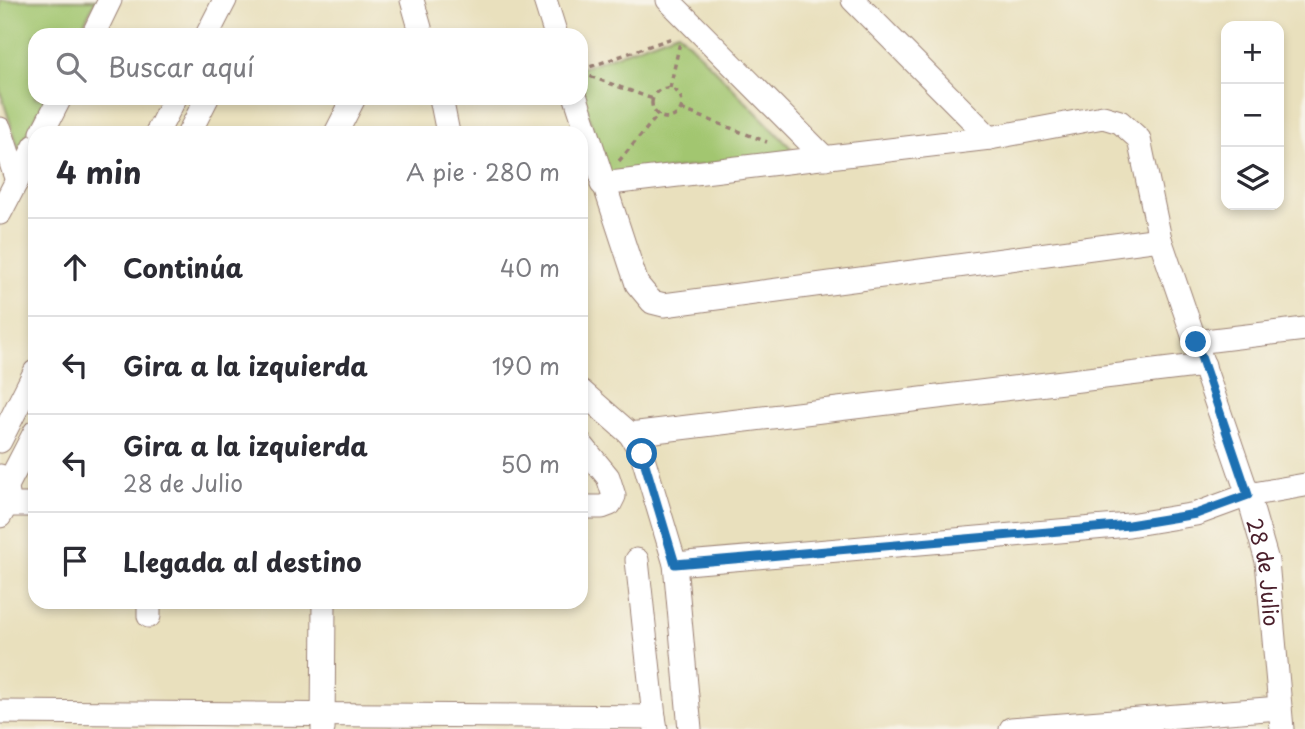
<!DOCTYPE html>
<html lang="es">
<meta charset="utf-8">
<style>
body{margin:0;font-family:"Playpen Sans",sans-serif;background:#f2f2f3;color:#2b2b33}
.controls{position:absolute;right:21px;top:21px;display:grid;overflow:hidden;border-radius:14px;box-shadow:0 4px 10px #0003}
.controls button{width:63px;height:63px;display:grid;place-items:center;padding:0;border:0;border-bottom:2px solid #e1e1e2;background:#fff;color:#2b2b33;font:35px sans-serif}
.stop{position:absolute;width:21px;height:21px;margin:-16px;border:5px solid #1f6fb2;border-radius:50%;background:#fff}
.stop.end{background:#1f6fb2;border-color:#fff;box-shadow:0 2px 7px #0008}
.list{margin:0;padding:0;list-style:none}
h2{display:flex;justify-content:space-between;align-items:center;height:91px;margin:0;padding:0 28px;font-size:30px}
h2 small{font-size:23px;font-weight:400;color:#7c7c81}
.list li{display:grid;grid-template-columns:46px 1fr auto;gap:21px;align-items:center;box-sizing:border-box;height:98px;padding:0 28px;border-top:2px solid #e1e1e2}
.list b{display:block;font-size:26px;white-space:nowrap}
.list p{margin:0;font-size:23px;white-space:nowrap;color:#7c7c81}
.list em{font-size:23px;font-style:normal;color:#7c7c81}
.icon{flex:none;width:38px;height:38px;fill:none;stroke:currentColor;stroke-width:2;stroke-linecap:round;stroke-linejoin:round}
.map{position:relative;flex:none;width:1305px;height:729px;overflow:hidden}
.search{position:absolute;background:#fff;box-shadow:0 4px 10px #0003;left:28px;top:28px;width:560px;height:77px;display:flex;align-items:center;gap:18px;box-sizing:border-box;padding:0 24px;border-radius:21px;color:#7c7c81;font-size:26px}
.panel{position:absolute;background:#fff;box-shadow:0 4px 10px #0003;left:28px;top:126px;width:560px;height:483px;border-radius:21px}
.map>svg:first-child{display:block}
.green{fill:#a2c670;stroke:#76724e;stroke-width:2}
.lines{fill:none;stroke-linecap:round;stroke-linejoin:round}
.minor-casing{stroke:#9a8074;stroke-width:25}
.path{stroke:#9a8074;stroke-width:3.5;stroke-dasharray:5 5;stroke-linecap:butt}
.minor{stroke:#fff;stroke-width:23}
.route{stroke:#1f6fb2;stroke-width:9}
.labels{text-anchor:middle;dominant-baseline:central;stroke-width:5;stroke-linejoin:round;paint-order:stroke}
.street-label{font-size:21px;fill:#4a1f2b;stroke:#f7f3e8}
</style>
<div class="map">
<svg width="1305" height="729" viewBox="0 0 1305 729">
<rect width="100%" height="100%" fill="#f7f3e8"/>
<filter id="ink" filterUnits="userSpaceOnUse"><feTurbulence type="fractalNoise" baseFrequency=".0143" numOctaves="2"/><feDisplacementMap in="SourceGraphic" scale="14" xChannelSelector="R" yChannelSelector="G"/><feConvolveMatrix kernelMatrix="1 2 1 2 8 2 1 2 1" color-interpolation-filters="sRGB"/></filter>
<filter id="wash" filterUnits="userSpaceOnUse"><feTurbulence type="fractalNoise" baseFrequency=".00686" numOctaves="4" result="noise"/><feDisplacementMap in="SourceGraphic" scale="28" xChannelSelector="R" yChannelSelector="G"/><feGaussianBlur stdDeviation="1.57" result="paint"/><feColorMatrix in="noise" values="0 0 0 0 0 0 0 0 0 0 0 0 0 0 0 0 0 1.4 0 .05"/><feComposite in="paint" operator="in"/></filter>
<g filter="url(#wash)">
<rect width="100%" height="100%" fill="#e9e0bd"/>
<path class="green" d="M0,0H96L78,35H35V98H46L19,150L0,91Z
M678,32L791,148L788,155L608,177L581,92V68Z"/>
</g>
<g filter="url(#ink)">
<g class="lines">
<g class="minor-casing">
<g id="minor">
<path d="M412,0L422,35"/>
<path d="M545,0L556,35"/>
<path d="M668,0L825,158"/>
<path d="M853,0L990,138"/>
<path d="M93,35L110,0"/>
<path d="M207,35L225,0"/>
<path d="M441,98L448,133"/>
<path d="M576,98L637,284L652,302L664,305L1160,239"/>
<path d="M0,129L17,181"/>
<path d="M42,133L60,98"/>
<path d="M157,133L175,98"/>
<path d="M189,133L207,98"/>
<path d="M336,133L354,98"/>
<path id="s1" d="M602,184L990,138L1103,117L1120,122L1139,139L1160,239L1248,495L1267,561L1282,729"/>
<path d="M0,213L35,146"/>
<path d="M1196,342L1305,329"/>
<path d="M581,391L630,434L1204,365"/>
<path d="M630,434L642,454L675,564L690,729"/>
<path d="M0,441L35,372"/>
<path d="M581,444L608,477L614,496L610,504L602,507H581"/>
<path d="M0,476L6,483L9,500L0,516"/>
<path d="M7,486L35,432"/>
<path d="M7,505H35"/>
<path d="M637,560L654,717"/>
<path d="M675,564L1129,525L1196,514L1248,495L1305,485"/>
<path d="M149,602V616"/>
<path d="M0,712L654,717L656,729"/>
<path d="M323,729L324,602"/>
<path d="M1011,729L1280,708"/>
</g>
</g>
<path class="path" d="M581,70L675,37
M581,73L653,99
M670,88L680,42
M652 103a15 15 0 1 1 30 0a15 15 0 1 1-30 0Z
M681,109L767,142
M619,161L659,114"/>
<use href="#minor" class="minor"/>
</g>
</g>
<g class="lines" filter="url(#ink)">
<path class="route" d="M642,454L675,564L1129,525L1196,514L1248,495L1196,342"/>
</g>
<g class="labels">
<g class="street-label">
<text stroke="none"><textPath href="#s1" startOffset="1001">28 de Julio</textPath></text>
</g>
</g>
</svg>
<div class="controls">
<button>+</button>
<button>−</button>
<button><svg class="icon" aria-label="layers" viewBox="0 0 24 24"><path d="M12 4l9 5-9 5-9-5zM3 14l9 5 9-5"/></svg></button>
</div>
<div class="stop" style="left:642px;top:454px"></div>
<div class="stop end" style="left:1196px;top:342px"></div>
<div class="search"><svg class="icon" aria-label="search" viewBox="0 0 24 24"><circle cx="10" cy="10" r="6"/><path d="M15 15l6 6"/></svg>Buscar aquí</div>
<section class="panel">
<h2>4 min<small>A pie · 280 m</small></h2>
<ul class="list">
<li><svg class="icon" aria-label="ahead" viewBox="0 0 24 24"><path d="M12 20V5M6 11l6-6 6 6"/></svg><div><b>Continúa</b></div><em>40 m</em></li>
<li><svg class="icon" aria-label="left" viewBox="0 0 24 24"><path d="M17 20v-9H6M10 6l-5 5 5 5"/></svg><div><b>Gira a la izquierda</b></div><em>190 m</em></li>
<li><svg class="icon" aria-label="left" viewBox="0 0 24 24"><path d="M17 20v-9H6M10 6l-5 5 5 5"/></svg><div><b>Gira a la izquierda</b><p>28 de Julio</p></div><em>50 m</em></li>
<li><svg class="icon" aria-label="arrive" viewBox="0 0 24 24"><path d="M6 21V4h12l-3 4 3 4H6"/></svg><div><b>Llegada al destino</b></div></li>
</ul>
</section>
</div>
